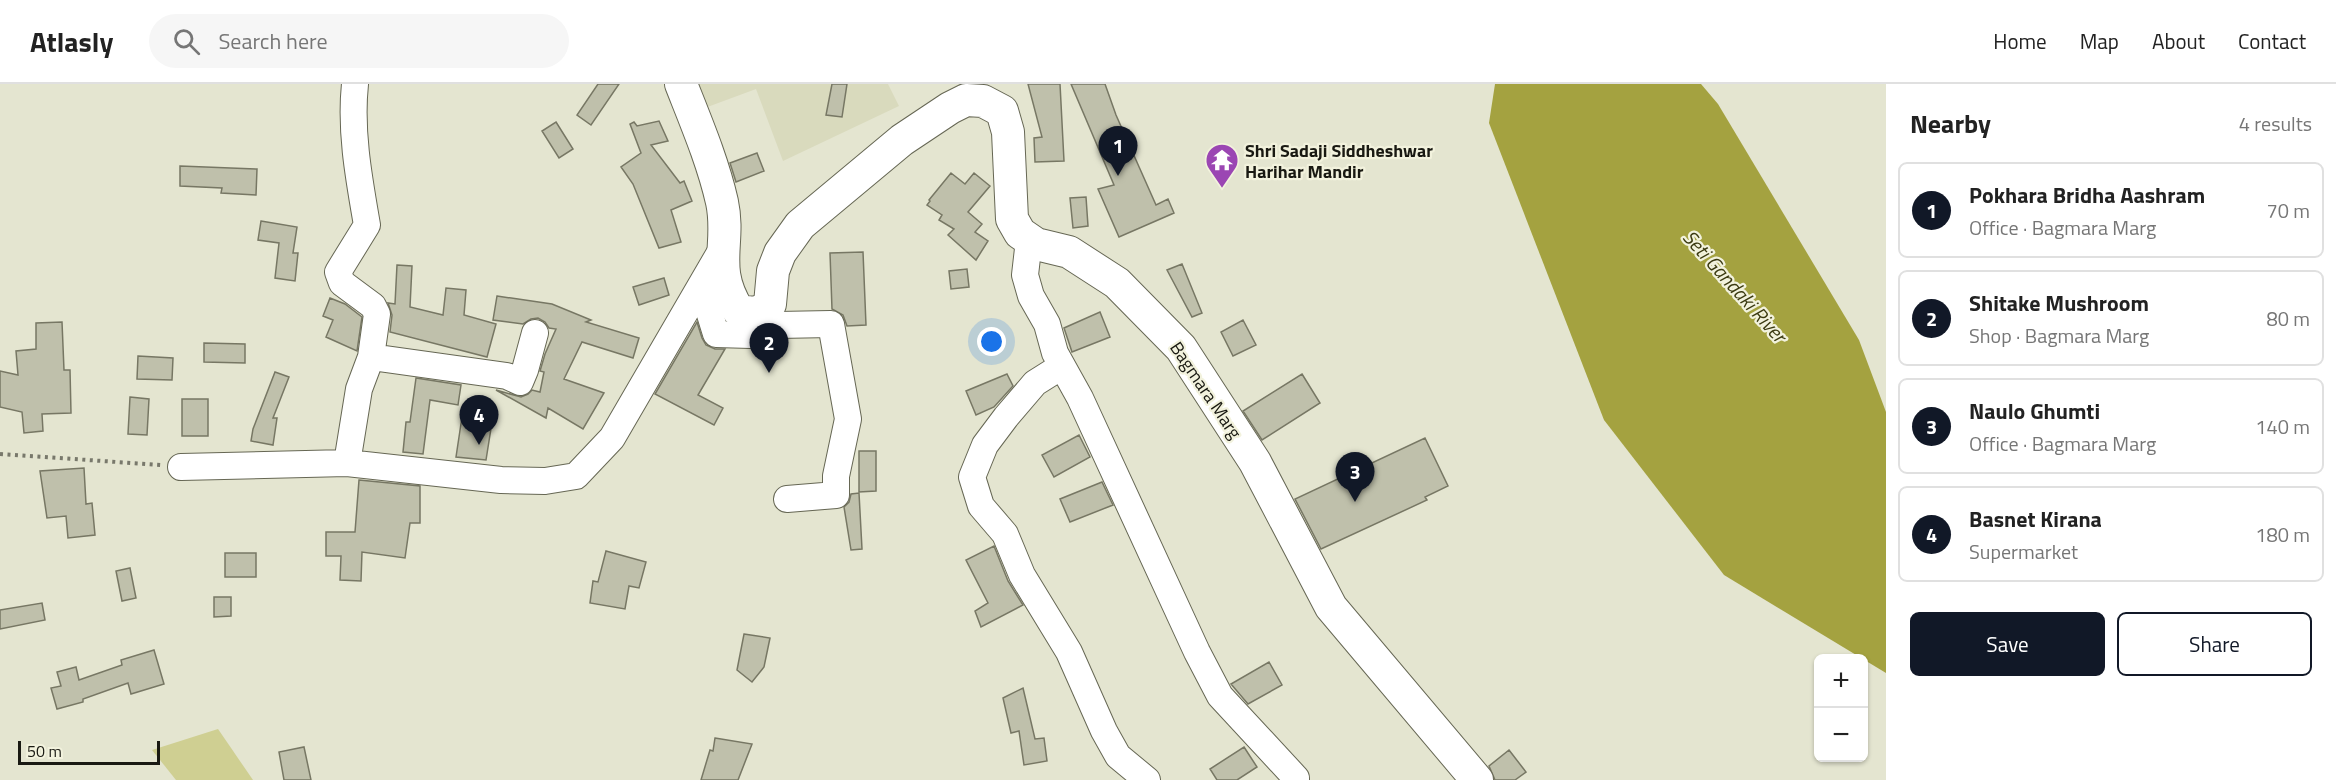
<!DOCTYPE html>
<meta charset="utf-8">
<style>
body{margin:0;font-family:"Titillium Web",sans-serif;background:#f6f6f6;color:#222}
.controls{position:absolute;right:18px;bottom:18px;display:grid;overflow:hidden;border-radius:9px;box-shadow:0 2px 4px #0004}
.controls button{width:54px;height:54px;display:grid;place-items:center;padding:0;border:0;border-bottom:2px solid #e0e0e0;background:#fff;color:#222;font:30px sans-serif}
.scale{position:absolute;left:18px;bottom:15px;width:142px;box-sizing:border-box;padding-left:6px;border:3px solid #191912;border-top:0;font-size:16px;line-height:21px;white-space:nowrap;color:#191912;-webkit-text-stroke:4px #f2f2dd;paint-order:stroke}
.you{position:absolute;left:992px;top:258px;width:21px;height:21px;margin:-15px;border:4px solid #fff;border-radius:50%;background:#1a73e8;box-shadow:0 0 0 9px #1a73e833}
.badge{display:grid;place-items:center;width:39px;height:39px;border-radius:50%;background:#111827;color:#fff;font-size:20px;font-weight:700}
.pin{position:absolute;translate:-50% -50px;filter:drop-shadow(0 2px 3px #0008)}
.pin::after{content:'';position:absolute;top:32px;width:21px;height:18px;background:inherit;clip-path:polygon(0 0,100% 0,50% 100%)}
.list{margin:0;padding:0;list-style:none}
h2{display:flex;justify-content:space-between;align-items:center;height:78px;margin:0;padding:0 24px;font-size:26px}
h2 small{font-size:20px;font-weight:400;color:#767676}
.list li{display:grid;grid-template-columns:39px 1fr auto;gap:18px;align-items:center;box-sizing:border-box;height:96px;margin:0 12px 12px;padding:0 12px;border:2px solid #e0e0e0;border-radius:9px}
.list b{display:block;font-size:22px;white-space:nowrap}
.list p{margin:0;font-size:20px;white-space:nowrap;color:#767676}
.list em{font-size:20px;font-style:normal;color:#767676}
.actions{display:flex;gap:12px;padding:18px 24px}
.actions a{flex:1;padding:14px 0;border:2px solid #111827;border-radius:9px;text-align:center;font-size:21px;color:#111827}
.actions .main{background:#111827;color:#fff}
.icon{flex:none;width:33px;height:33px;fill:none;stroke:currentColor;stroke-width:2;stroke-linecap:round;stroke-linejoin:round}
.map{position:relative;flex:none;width:1886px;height:696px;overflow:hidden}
header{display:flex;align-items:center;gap:36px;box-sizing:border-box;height:84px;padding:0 30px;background:#fff;border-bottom:2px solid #e0e0e0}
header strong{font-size:28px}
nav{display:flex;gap:33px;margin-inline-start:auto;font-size:21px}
.search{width:420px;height:54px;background:#f6f6f6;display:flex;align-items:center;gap:15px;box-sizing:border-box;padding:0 21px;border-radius:33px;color:#767676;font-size:22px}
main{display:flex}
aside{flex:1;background:#fff}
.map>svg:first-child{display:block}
.built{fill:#d9dabd}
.green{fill:#cfcf92}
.water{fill:#a4a240}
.building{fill:#bfc0ab;stroke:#777764;stroke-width:1.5}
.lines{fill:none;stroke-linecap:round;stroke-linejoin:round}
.minor-casing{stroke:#666754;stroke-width:28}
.major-casing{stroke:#666754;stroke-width:34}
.path{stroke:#78786b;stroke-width:4;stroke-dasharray:3 4.5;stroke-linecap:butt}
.minor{stroke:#fff;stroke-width:26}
.major{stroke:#fff;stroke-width:32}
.labels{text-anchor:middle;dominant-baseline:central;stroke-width:4.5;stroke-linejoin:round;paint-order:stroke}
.poi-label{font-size:18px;font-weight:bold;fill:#191912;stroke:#f2f2dd;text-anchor:start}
.street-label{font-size:18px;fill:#191912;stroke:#f2f2dd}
.water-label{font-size:20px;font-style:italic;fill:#3b3a11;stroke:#f2f2dd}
</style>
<header>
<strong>Atlasly</strong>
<div class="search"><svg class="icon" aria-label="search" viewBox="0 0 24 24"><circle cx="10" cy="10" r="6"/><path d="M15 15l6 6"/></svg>Search here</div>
<nav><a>Home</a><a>Map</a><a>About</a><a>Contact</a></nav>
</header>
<main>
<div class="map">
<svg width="1886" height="696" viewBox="0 0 1886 696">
<rect width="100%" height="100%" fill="#e4e5d0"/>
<path class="built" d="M694,0H888L899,22L783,77L756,5L702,25Z"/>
<path class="green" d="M218,645L253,696H176L152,666Z"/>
<path class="water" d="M1495,0H1701L1718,20L1859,256L1886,328V589L1724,491L1604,336L1489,39Z"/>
<path class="building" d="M598,0H619L591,41L577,31Z
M832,0H847L842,33L826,31Z
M1028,0H1060L1064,77L1035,78L1034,54L1042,53Z
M1071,0H1105L1116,31L1156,121L1168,115L1174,129L1119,153L1098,105L1114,101Z
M659,37L668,57L651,61L680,99L684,97L692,117L671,126L681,158L659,164L633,100L621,83L641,69L630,40L634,38L637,42Z
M556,38L573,65L559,74L542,47Z
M757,69L764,87L736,98L730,79Z
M180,82L257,85L256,111L221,109L222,104L180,102Z
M951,89L965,100L974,89L990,102L968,128L982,140L975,148L988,157L976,176L948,151L954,145L939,136L942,131L927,121L930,117L929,116Z
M1086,113L1088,142L1073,144L1070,114Z
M261,137L297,143L293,169H298L295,197L275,194L279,159L258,156Z
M863,168L866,241L847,242L843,231L832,225L830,169Z
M1182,180L1202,229L1192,233L1167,186Z
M397,181L412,182L410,223L443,231L446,204L466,206L464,231L496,240L487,273L390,248L392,231L388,219L395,220Z
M967,185L969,203L951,205L949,187Z
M664,194L669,211L639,221L633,203Z
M497,212L552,220L591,236L586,238L639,254L633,274L582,258L564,295L604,309L583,345L548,324L546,334L496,306L521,313L528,310L532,306L540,308L544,288L540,287L545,270L556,245L549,244L545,238L538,234L531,235L523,240L493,236Z
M330,214L345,220L362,233L357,267L326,253L333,236L323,232Z
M1100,228L1110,253L1072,268L1064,244Z
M1243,236L1256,261L1233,272L1221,248Z
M62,238L64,286H70L71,329L42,330L43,347L24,349L22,328L0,323V287L18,291L16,267L36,265V239Z
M697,238L702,254L706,261L715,265H725L698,311L723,324L714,341L655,310Z
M204,259L245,260V279L204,278Z
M138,272L173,274L172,296L137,295Z
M275,288L289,293L273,334H277L273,361L251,357L253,345Z
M1007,290L1013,302L994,323L976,331L966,307Z
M1302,290L1320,319L1262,356L1243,327Z
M416,294L461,301L458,321L430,316L423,370L403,368L406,338H410Z
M130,313L149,315L147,351L128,350Z
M182,315H208V352H182Z
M462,333L492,338L486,376L456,373Z
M1079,351L1090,373L1054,393L1042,371Z
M1425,354L1448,402L1425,413L1427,416L1321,465L1295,415Z
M859,367H876V407L859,408Z
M84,384L86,420L92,419L95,451L68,454L66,432L47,434L40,387Z
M359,396L420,402V439H410L405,474L362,468L361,497L340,496L341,472H326V448H355Z
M1102,398L1113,421L1070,438L1060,415Z
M859,409L862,465L851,466L844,423L849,418L851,410Z
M994,462L1008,497L1023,521L981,543L975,527L988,519L966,476Z
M606,467L646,478L639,504L629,502L625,525L590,519L593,497L598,498Z
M225,469H256V493H225Z
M130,484L136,514L122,517L116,487Z
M214,513H231V532L214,533Z
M42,519L45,536L0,545V526Z
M744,550L770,554L764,583L752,598L737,586Z
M154,566L164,600L131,610L128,599L83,615V618L57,625L51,604L61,602L57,588L76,583L79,596L122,581L121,576Z
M1269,578L1282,601L1248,620L1231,600Z
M1023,604L1035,655L1044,654L1047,677L1024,681L1019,647L1011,649L1003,614Z
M715,654L752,660L738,696H701L710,666L713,667Z
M304,663L311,696H284L279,668Z
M1244,663L1257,683L1237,696H1217L1210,685Z
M1509,666L1526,688L1515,696H1495L1489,682Z"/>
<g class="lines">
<g class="minor-casing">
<path id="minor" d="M1029,156L1025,191L1031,212L1047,240L1055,269L1080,314L1197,568L1220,612L1296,694V696
M716,191L708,224L716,250L751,251L778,241L831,240L848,335L836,392V411L787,415
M371,273L507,292L520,298L525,286L535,249
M1062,282L1035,299L1006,333L985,361L972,393L981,422L1005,450L1022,491L1069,568L1104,647L1118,672L1147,696
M347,379L359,305L371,273L377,230L373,222L342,199L338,188L367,141C359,95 350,47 355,0
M181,383L347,379L501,396L545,397L576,392L612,354L722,165"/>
</g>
<g class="major-casing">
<path id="major" d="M681,0C696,38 713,78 722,118C731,160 711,183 738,226C752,230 759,230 770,220L773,187L780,169L800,141L902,56L950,24L966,16L983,17L1002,27L1008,48L1012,135L1020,149L1036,160L1069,168L1117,199L1181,264L1255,378L1331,523L1477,696"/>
</g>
<path class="path" d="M0,370L161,381"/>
<use href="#minor" class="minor"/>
<use href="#major" class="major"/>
</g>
<defs>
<g id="temple-pin" transform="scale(1.725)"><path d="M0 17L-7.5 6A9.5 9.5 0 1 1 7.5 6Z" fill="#9b46b3" stroke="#f2f2dd"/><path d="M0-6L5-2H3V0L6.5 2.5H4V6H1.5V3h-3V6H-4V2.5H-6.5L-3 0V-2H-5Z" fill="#fff"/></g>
</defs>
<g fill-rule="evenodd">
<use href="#temple-pin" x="1222" y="76"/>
</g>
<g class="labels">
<g class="poi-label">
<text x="1245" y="66">Shri Sadaji Siddheshwar<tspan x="1245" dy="21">Harihar Mandir</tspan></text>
</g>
<g class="street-label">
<text transform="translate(1206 306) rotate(56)">Bagmara Marg</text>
</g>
<g class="water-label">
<text transform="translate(1735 202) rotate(48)">Seti Gandaki River</text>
</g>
</g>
</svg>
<div class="controls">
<button>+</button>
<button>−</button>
</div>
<div class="scale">50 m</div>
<div class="you"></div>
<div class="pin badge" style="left:1118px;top:92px">1</div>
<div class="pin badge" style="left:769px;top:289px">2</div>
<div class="pin badge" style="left:1355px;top:418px">3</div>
<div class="pin badge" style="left:479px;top:361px">4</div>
</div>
<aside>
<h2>Nearby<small>4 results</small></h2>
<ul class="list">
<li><span class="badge">1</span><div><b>Pokhara Bridha Aashram</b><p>Office · Bagmara Marg</p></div><em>70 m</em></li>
<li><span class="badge">2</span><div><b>Shitake Mushroom</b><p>Shop · Bagmara Marg</p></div><em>80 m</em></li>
<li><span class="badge">3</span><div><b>Naulo Ghumti</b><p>Office · Bagmara Marg</p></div><em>140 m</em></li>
<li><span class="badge">4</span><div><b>Basnet Kirana</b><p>Supermarket</p></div><em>180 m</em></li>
</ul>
<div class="actions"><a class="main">Save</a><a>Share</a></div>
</aside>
</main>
